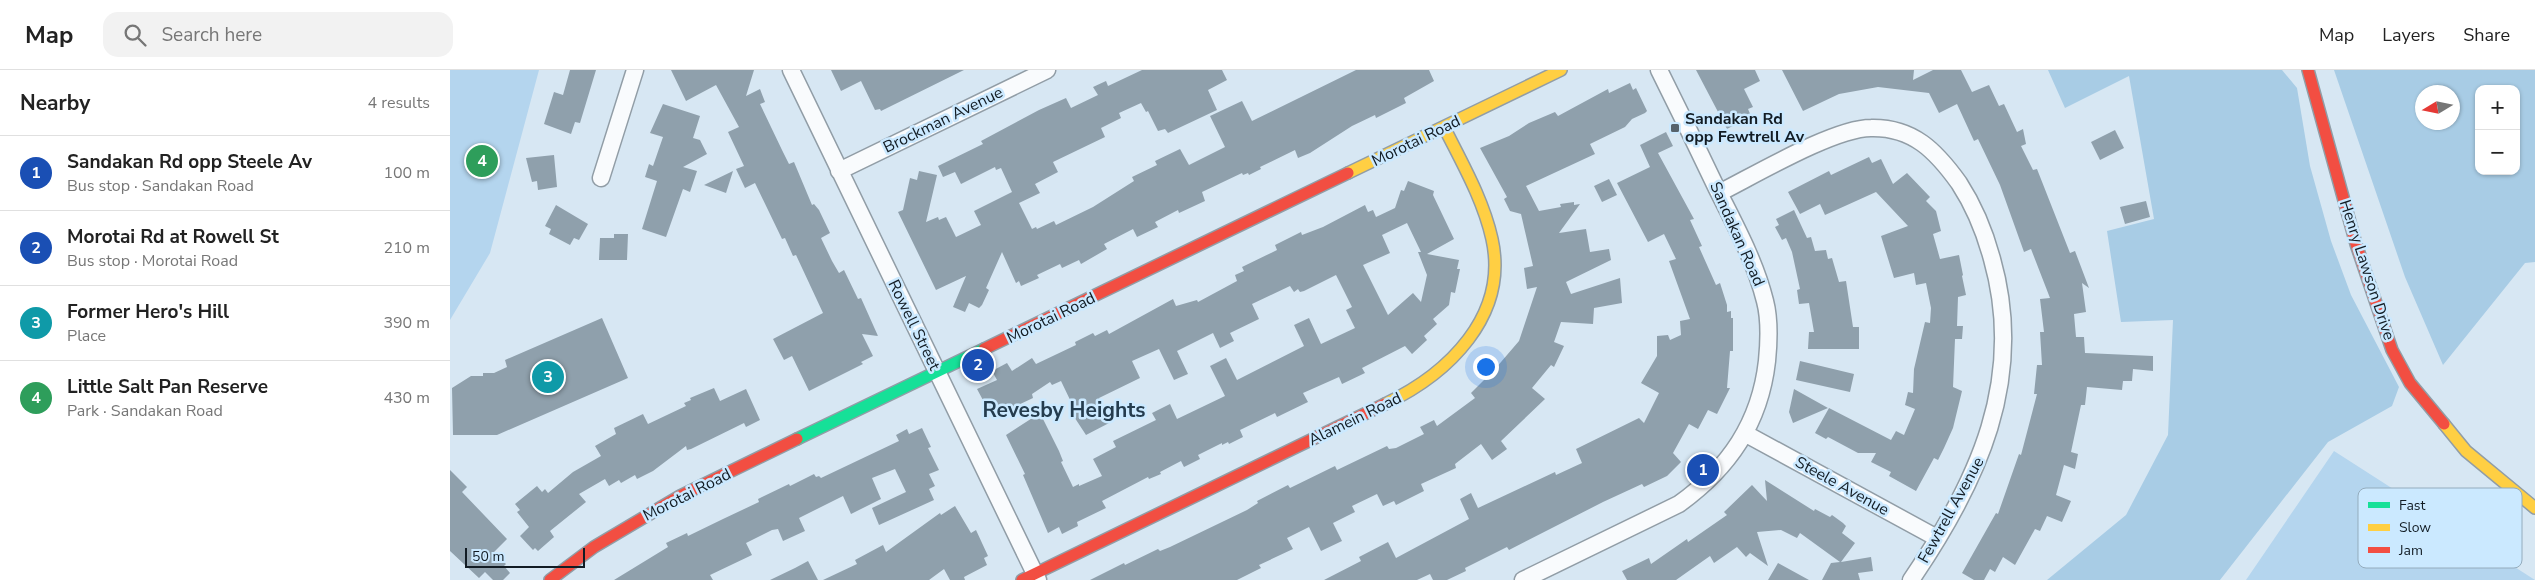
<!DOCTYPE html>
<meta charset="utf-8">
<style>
body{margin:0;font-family:"Nunito Sans",sans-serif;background:#f2f2f2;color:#222}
.controls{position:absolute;right:15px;top:15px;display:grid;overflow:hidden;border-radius:10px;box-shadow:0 1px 4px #0004}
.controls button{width:45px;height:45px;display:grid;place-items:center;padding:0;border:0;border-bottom:1px solid #e0e0e0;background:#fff;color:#222;font:25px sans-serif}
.compass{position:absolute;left:1965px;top:15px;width:45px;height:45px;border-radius:50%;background:#fff;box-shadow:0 1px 4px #0004;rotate:260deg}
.scale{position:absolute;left:15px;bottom:12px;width:120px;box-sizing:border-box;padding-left:5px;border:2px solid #121c24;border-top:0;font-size:14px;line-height:18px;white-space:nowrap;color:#121c24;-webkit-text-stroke:4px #cbe9ff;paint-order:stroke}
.you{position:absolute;left:1035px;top:296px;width:18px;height:18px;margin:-12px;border:4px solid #fff;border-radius:50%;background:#1a73e8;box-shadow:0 0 0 8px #1a73e833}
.badge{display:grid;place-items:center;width:32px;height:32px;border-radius:50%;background:#ea580c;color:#fff;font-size:16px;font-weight:700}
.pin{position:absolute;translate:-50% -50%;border:2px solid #fff;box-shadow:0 1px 5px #0006}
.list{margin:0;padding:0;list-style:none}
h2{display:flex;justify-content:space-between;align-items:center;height:65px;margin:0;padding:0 20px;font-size:21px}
h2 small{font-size:16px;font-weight:400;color:#767676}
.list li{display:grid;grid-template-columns:32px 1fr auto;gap:15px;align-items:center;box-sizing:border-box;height:75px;padding:0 20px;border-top:1px solid #e0e0e0}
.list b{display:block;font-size:19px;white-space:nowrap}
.list p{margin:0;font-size:16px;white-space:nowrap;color:#767676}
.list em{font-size:16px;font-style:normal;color:#767676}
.icon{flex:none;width:28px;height:28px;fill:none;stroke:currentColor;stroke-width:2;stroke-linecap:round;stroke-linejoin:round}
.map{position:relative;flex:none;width:2085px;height:510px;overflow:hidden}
header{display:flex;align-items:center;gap:30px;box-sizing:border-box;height:70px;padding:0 25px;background:#fff;border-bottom:1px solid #e0e0e0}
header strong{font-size:24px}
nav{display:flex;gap:28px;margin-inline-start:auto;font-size:18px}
.search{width:350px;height:45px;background:#f2f2f2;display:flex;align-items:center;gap:12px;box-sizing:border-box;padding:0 18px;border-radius:15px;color:#767676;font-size:19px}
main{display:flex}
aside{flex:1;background:#fff}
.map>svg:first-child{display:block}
.green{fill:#b4d5ee}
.forest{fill:#a8cce5;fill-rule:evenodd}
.building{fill:#8fa0ac;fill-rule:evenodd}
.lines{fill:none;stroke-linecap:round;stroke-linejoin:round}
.street-casing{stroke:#919da6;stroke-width:19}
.fast-casing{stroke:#919da6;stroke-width:14}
.slow-casing{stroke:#919da6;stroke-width:14}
.jam-casing{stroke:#919da6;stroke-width:14}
.street{stroke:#f9fbfd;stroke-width:16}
.fast{stroke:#16e098;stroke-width:11}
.slow{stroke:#ffcf43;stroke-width:11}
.jam{stroke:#f24e42;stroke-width:11}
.poi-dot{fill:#57636c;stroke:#cbe9ff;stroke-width:2}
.labels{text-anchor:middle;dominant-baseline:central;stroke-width:5;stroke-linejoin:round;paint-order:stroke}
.poi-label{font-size:16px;font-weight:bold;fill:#121c24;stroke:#cbe9ff;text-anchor:start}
.street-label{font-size:16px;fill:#121c24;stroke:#cbe9ff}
.district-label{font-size:21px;font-weight:bold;fill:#243c4e;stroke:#cbe9ff}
.key{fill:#cbe9ff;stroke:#94acbd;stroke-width:1}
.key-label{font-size:14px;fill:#121c24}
</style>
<header>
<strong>Map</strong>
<div class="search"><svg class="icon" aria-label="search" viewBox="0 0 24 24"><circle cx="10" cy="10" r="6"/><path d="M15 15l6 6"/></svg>Search here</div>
<nav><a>Map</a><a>Layers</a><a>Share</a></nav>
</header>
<main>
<aside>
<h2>Nearby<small>4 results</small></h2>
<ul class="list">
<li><span class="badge" style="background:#1a4fb4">1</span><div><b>Sandakan Rd opp Steele Av</b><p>Bus stop · Sandakan Road</p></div><em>100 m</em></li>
<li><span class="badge" style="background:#1a4fb4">2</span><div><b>Morotai Rd at Rowell St</b><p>Bus stop · Morotai Road</p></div><em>210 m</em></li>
<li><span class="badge" style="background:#0f9aa8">3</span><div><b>Former Hero's Hill</b><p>Place</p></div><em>390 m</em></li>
<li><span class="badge" style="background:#2e9e5b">4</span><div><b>Little Salt Pan Reserve</b><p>Park · Sandakan Road</p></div><em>430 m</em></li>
</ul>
</aside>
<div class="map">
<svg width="2085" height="510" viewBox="0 0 2085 510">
<rect width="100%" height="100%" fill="#d7e7f3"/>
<path class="green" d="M0,0H89L40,183L0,250Z
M1884,381L2085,510H1796Z"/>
<path class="forest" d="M1598,0H1832L1847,18L1860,96L1881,171L1901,225L1949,317L1942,336L1878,372L1770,510H1597L1676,445L1718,365L1723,250L1671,252L1657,161L1704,149L1679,6L1615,38Z
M1884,0H2085V192L2075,193L1993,295L1955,207ZM2029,19H2066V101H2029ZM1972,22H2002V52H1972Z"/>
<path class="building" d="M120,0H146L130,53L125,52L121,64L94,54L104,22L113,25Z
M221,0H304L296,26L310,19L315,32L310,34L332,80L339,94L344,92L362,135L364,134L369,140L380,163L371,168L382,191L389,203L394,200L408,229L411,228L428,266L412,264L423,286L411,292L413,294L359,321L342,286L334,290L323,269L373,243L346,185L343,186L335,168L332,169L305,113L295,118L286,99L294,96L278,62L289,57L266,15L236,31Z
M381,0H514L431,41L430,39L425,40L411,11L391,21Z
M692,0H772L777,10L758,20L767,40L718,63L715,59L708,61L698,41L696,42L691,33L669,43L671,48L651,58L655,67L603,92L608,102L585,114L590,123L569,133L582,159L586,157L587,159L604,151L606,155L643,137L684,111L682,107L707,95L705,91L730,79L739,95L775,77L760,46L792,31L802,51L906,0H979L984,11L954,28L956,33L926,48L925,45L902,56L860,83L848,88L845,80L810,97L811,99L799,105L798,103L793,105L792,103L752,122L755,131L729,143L728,140L705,152L708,157L687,167L683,159L654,174L657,179L631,194L629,190L612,198L610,194L587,205L589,208L571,216L569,211L566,213L552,182L536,218L539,220L532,235L529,238L519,233L515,242L503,237L516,206L486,220L448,142L453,140L460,108L467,110L469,101L487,105L476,152L488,147L489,150L496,147L506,167L531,155L524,141L562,122L551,98L546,100L545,97L511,114L505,102L493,107L488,96L533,74L531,71L589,40L616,28L621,38L648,25L643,17L656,11L658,16Z
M1246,0H1305L1310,11L1294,19L1303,37L1298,39L1301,46L1277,59Z
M1332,0H1464L1463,10L1483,0H1511L1522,22L1539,15L1549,36L1554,34L1567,62L1573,59L1576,74L1571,76L1583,100L1587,99L1620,183L1625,181L1639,218L1632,213L1636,242L1624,244L1626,267H1634L1635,283L1703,286V301L1683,299L1682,311H1673L1672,320L1637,317L1635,335H1631L1621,382L1628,384L1625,399L1614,395L1606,425L1621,431L1612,452L1597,446L1590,461L1585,459L1565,495L1553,487L1545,502L1540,499L1534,510H1524L1512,503L1546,443L1548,444L1569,384L1571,385L1587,324H1584L1587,295H1592L1590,262H1594L1590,229L1600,228L1581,179L1574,182L1550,115L1528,69L1524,71L1507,34L1489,43L1479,23L1428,17L1389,24L1353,41Z
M1180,13L1183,20L1186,18L1197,41L1195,43L1182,49L1175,57L1140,74L1145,84L1076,116L1089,141L1111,137L1110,134L1124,132V135L1130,134L1109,163L1136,159L1140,182L1159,179L1161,190L1116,212L1121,224L1170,208L1172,233L1144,238L1143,254L1111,252L1104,272L1114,276L1104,297L1101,295L1082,318L1095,329L1051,371L1057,379L1042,390L1031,374L1005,394L1006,398L971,414L974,421L946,435L944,431L933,436L927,424L902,436L905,442L883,453L892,471L871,481L859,457L837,468L843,479L809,495L811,498L787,510H640L674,493L675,495L708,479L710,481L720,477L797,440L808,433L807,431L838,415L840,418L885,396L887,400L937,376L939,379L946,378L974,364L970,357L984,350L987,356L1025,328L1021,323L1045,299L1069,271L1087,217L1077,219L1074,198L1083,196L1071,144L1060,141L1054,129L1057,127L1030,78L1059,66L1079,53L1105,42L1108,46L1158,19L1159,23Z
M213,34L250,46L243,68L250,70L257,84L233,97L247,101L240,122L233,119L216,167L192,159L207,111L195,107L199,94L203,96L213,67L200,63Z
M1665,60L1674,78L1650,90L1641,72Z
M1216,62L1223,76L1208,83L1244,149L1240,150L1252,176L1249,177L1266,215L1270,213L1277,235V242L1281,241V248H1283V281H1280L1277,318H1280L1267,344L1258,340L1248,359L1239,354L1223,383L1231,392L1217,406L1194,417L1192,414L1153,432L1059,480L1057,477L1015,498L1016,501L997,510H983L980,504L967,510H874L911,491L909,487L938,472L946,488L1019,449L1010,429L1021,423L1028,438L1105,402L1106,405L1132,393L1126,379L1189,348L1194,353L1209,323L1191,313L1207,286V266L1218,265L1220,270L1231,265L1230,251L1240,249L1219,191L1226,189L1214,164L1198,172L1167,113L1200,97L1190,75Z
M104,85L107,117L88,120L87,111L82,112L76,88Z
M1419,87L1422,93L1431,89L1443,114L1457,103L1480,127L1476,131L1486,141L1491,161L1483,164L1490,189L1509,185L1513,205L1512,206L1516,225L1508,227L1507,256H1513L1512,269H1505L1503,317L1512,321L1503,358L1494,378L1488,390L1484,388L1466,421L1439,406L1441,402L1421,392L1426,383H1408L1378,367L1376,369L1365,363L1379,338L1441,370L1446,361L1454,365L1465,339L1455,335L1458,322L1463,323L1464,299L1475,252L1480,253L1481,238L1476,213L1466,215L1464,203L1444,208L1431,166L1458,156L1426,122L1375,145L1370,134L1350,144L1338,122L1379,101L1381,105Z
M283,101L276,123L254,115Z
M1159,109L1167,125L1152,132L1144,116Z
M958,111L984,121L983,125L1004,169L977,184L1009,190L1007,199H1010L1005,223L1001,222L999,235L983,249L987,254L974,266L977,270L962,284L955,276L912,298L915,303L892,314L889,307L853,323L858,332L827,347L825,343L790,360L793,367L779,374L778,372L772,375V373L748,385L750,389L734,397L731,391L710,402L711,404L699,409L698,407L652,431L656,438L627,452L628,456L612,464L609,457L598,463L573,405L575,404L556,365L590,343L609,381L613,391L611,392L623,417L629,414V416L652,406L643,389L666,377L663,371L706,350L702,343L720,334L727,349L775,326L760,296L776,288L787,310L854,276L844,255L859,248L871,274L905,258L896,240L902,237L886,205L854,221L850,222L848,219L844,222L840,216L802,234L809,249L780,263L784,271L770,278L763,263L727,281L738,304L724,310L709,279L682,291L690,308L649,328L661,352L636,365L619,339L623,336L611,311L602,315L600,312L582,324L583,328L542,347L527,319L547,310L542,301L557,293L562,301L582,288L586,294L626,275L625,272L643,263L645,266L657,260L659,264L723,229L726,236L747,230L748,232L787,211L785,205L794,201L792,197L827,180L825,175L851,162L852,165L873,157L915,135L918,142L923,140L926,147L945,138L951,120L954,121ZM957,153L971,182H968L977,205L971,232L963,223L938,245L913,195L940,183L932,165Z
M1696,131L1700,147L1675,154L1670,137Z
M106,135L138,154L129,170L124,168L120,175L99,164L101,159L95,156Z
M1344,140L1357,168L1361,167L1365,181L1376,180L1378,189L1382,188L1389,212L1396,211L1403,257H1409V279H1358L1359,262H1364L1359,233L1349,234L1347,220L1350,219L1342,182L1336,168L1332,170L1325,157L1329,155L1326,149Z
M164,164H178L177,190H149L150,168H164Z
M152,248L178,308L47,365H3L2,318L21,306H33V303H44L57,297L55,290Z
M1350,291L1404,304L1400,322L1346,310Z
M264,318L270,331L296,319L310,350L296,357L294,353L241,379L237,380L236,376L203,401L187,409L185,405L171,413L169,410L159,416L155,409L129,424L136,432L100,461L104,467L88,481L85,478L83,480L70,466L79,457L67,442L70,440L65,434L87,416L92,422L95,419L98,423L123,402L151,386L145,376L166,364L164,358L193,344L198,354L236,336L234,333L241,330L240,328Z
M1344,319L1378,338L1343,353L1339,342Z
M472,358L481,377L478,378L489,400L479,404L485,416L479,419L484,430L429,455L422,438L456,422L445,399L422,408L431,429L401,444L393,426L349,448L355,461L333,471L328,459L322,460L296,473L302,485L260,505L263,510H164L218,477L216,473L237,463L238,466L273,449L309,432L308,429L339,414L340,416L364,404L366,407L369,406L371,408L449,371L446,365L457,359L459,364Z
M0,400L17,417L12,422L57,469L44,482L56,494L54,496L60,503L53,510H43L35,502L29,508L0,481Z
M1315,410L1364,441L1365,439L1380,447L1382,445L1393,453L1396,456L1392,463L1405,473L1391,492L1421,487L1423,501L1408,503L1410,510H1372L1381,493L1390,492L1350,463L1347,468L1331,460L1307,462L1318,496L1300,483L1296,487L1287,477L1264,493L1260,486L1226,510H1177L1172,501L1199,488L1201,494L1237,469L1238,472L1277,445L1274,442L1302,415L1317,431Z
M505,436L521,463L526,460L538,486L534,488L537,495L514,507L515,510H500L494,499L479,510H373L407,494L405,490L433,475L436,482L490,443L491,445Z
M358,491L368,510H320L345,498Z
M1328,493L1359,510H1318Z"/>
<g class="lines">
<g class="street-casing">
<path id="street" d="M341,0L588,510
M389,101L597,0
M151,108L185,0
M1269,123C1305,105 1384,58 1421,58C1463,57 1486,81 1509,113C1524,136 1535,163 1542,189C1576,309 1528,412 1461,510
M1296,364L1487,468
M1073,510L1229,434C1279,398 1310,353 1317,291C1319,271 1320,250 1315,231C1305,191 1285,155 1267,119C1248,79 1229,40 1209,0"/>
</g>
<g class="fast-casing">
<path id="fast" d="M347,369L534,279"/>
</g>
<g class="slow-casing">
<path id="slow" d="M898,103L1111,0
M935,334C998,304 1059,246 1042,169C1033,129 1012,93 994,57
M1994,354L2016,381L2085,438"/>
</g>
<g class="jam-casing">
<path id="jam" d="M1858,0L1906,174L1942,280L1960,313L1994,354
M534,279L898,103
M100,510L144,477L230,426L347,369
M572,510L935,334"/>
</g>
<use href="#street" class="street"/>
<use href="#fast" class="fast"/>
<use href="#slow" class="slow"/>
<use href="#jam" class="jam"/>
</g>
<rect class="poi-dot" x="1220" y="53" width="10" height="10" rx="2.5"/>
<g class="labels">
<g class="poi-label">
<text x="1235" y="49">Sandakan Rd<tspan x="1235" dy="18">opp Fewtrell Av</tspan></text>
</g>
<g class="street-label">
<text transform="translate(493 50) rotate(-26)">Brockman Avenue</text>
<text transform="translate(966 71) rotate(-26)">Morotai Road</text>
<text transform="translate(1287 164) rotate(66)">Sandakan Road</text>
<text transform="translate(1917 200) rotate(72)">Henry Lawson Drive</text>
<text transform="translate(601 248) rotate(-26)">Morotai Road</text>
<text transform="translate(464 255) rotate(64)">Rowell Street</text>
<text transform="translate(905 349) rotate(-26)">Alamein Road</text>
<text transform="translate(1392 416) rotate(29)">Steele Avenue</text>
<text transform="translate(237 425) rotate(-27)">Morotai Road</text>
<text transform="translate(1501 440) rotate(-61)">Fewtrell Avenue</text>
</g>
<g class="district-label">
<text x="614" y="340">Revesby Heights</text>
</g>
</g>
<rect x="1908" y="418" width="164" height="80" rx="8" class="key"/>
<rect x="1918" y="432" width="22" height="6" fill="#16e098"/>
<rect x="1918" y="454" width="22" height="7" fill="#ffcf43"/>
<rect x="1918" y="477" width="22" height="6" fill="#f24e42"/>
<g class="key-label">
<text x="1949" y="440">Fast</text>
<text x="1949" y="462">Slow</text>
<text x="1949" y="485">Jam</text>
</g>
</svg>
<div class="controls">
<button>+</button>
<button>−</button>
</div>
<svg class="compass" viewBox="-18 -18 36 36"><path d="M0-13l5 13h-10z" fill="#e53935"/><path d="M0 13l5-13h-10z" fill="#767676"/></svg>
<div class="scale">50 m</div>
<div class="you"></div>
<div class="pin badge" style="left:1253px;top:400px;background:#1a4fb4">1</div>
<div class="pin badge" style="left:528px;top:295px;background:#1a4fb4">2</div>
<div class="pin badge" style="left:98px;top:307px;background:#0f9aa8">3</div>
<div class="pin badge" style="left:32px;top:91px;background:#2e9e5b">4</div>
</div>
</main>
